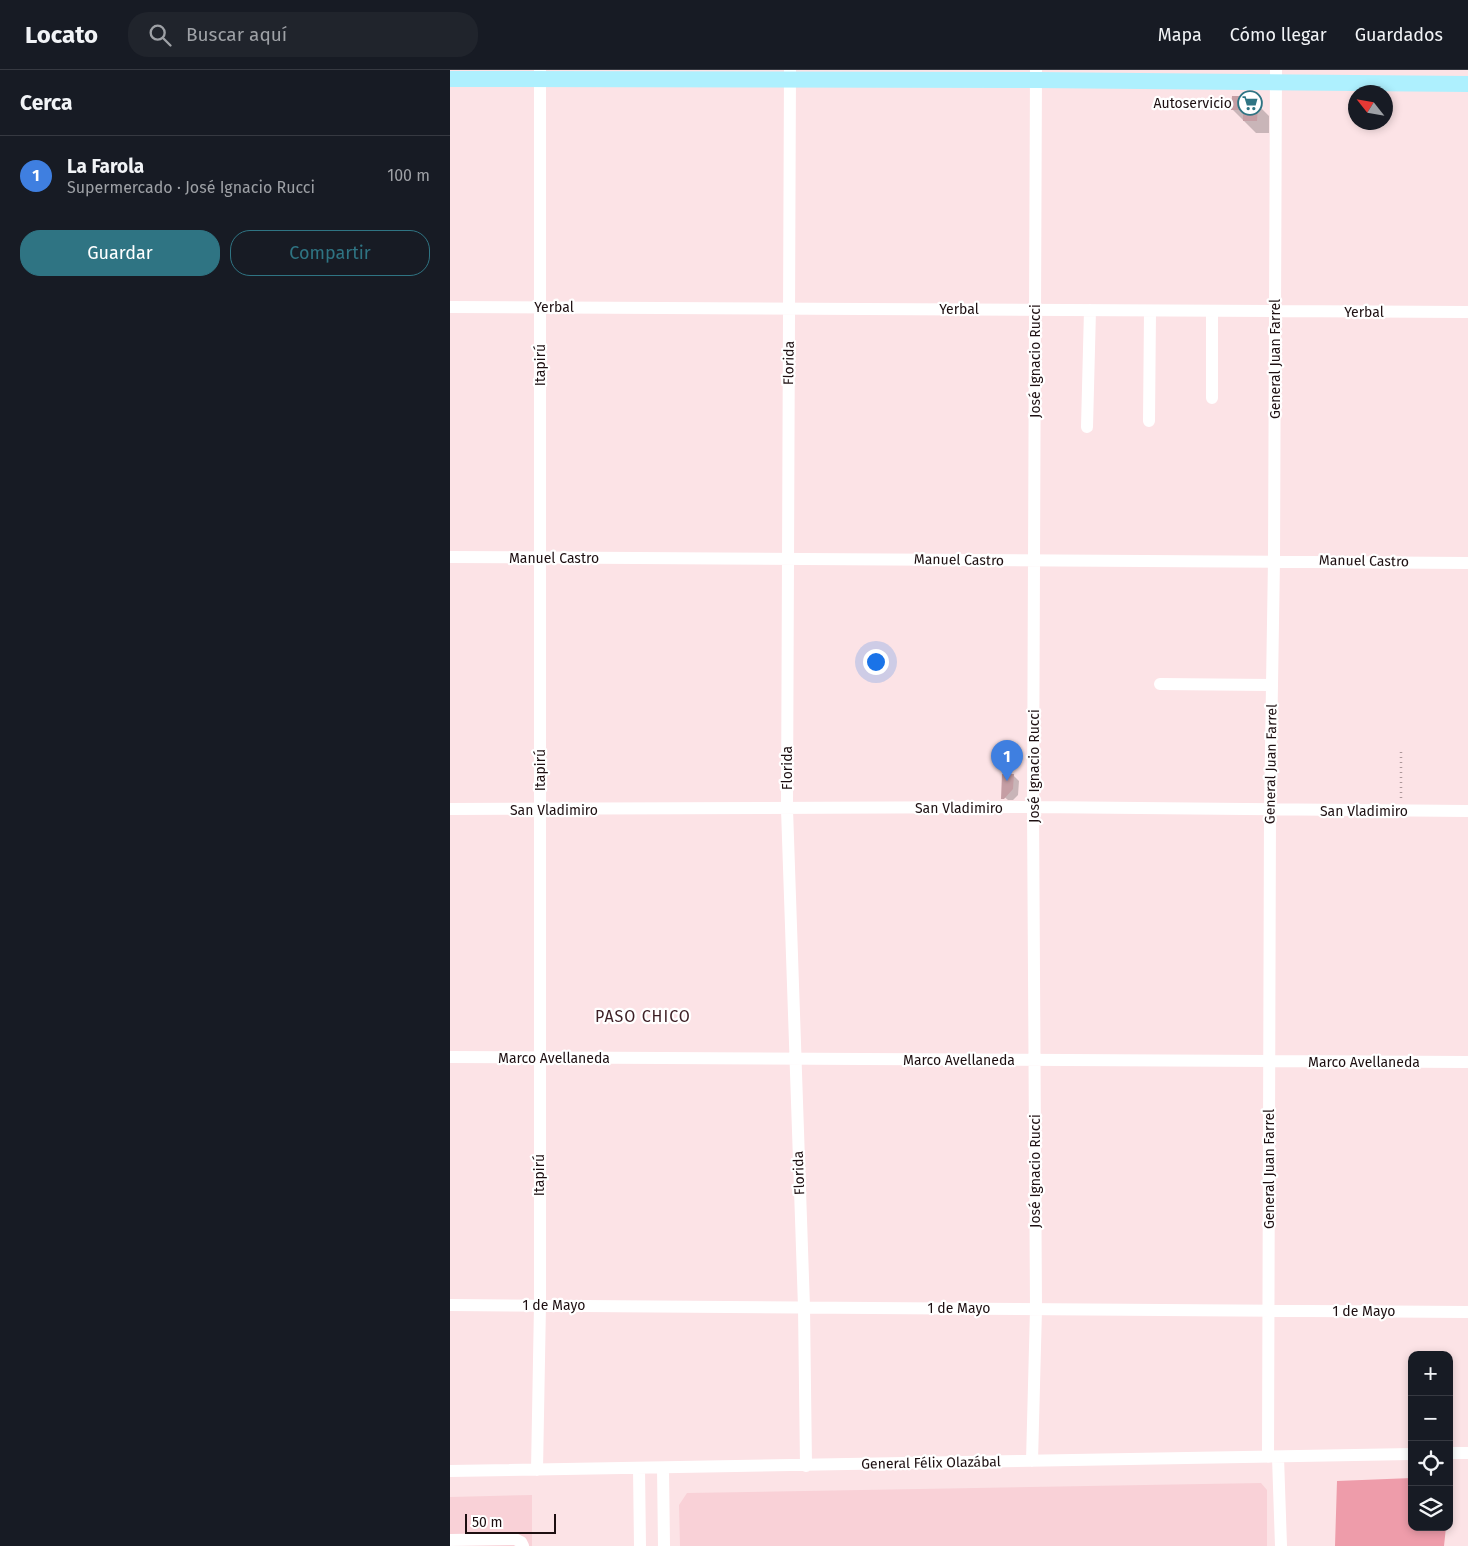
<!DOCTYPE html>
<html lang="es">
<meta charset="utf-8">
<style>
body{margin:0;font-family:"Fira Sans",sans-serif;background:#20242c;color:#f1f3f6}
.controls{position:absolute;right:15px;bottom:15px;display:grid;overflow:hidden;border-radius:10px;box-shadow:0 2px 8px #0003}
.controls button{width:45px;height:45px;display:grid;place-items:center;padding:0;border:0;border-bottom:1px solid #363941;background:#171b24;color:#f1f3f6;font:25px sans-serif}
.compass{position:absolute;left:898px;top:15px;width:45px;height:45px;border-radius:50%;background:#171b24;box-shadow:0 2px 8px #0003;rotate:301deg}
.scale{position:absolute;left:15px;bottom:12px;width:91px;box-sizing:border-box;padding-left:5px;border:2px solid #1d0f11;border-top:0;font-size:14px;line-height:18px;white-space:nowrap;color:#1d0f11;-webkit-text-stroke:4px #fff;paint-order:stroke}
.you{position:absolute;left:425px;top:591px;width:18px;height:18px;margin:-12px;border:4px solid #fff;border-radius:50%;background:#1a73e8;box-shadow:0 0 0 8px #1a73e833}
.badge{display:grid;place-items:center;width:32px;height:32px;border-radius:50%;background:#2f7483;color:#fff;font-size:16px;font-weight:700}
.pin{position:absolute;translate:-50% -41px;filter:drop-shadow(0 1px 2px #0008)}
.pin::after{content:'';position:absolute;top:26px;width:18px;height:15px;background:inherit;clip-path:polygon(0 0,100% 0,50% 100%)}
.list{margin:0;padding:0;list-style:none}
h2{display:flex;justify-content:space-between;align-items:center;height:65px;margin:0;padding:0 20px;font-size:21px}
h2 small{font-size:16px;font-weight:400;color:#9ea1a6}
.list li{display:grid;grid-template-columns:32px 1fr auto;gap:15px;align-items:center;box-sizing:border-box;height:80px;padding:0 20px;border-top:1px solid #363941}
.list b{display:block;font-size:19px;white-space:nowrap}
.list p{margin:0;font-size:16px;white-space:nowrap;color:#9ea1a6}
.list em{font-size:16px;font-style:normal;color:#9ea1a6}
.actions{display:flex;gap:10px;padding:15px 20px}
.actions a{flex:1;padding:11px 0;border:1px solid #2f7483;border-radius:20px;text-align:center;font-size:18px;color:#2f7483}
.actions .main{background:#2f7483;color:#fff}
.icon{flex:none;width:28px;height:28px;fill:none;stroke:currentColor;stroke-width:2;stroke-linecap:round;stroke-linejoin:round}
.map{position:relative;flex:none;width:1018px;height:1476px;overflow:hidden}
header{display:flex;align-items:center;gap:30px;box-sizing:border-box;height:70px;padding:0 25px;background:#171b24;border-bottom:1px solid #363941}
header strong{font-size:24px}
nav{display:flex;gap:28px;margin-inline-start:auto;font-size:18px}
.search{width:350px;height:45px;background:#20242c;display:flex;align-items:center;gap:12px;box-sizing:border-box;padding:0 18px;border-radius:20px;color:#9ea1a6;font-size:19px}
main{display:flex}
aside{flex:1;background:#171b24}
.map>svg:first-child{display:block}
.built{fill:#f9d1d7}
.green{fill:#ee9caa}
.shadow{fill:#0003}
.building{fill:#c59ea4}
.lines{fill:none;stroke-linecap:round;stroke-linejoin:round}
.path{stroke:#ad989b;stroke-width:2.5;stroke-dasharray:1 4;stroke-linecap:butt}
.minor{stroke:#fff;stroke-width:12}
.major{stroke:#aef0fe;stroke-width:16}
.labels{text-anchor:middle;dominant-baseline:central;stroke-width:4.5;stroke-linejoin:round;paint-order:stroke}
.poi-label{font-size:14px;fill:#1d0f11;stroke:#fff;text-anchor:end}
.street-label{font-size:14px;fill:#1d0f11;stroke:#fff}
.quarter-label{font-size:16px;letter-spacing:1px;fill:#3d1f25;stroke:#fff}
</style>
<header>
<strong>Locato</strong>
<div class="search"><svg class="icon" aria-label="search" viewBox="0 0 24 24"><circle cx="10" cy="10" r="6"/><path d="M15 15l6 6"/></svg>Buscar aquí</div>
<nav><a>Mapa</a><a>Cómo llegar</a><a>Guardados</a></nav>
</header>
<main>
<aside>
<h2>Cerca<small></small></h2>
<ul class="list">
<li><span class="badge" style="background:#3f7fe0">1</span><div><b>La Farola</b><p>Supermercado · José Ignacio Rucci</p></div><em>100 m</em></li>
</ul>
<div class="actions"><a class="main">Guardar</a><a>Compartir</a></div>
</aside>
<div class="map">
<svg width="1018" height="1476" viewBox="0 0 1018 1476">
<rect width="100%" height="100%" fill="#fce3e6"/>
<path class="built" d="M811,1413L817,1420V1476H230L229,1435L237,1423Z
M82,1425V1476H0V1427Z"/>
<path class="green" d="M962,1408V1457H996L994,1476H885L887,1411Z"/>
<path class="shadow" d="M807,34L819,46V63H806L783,40Z
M563,705L569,711L568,725L563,730H558L552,725Z"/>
<path class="building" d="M782,26H800L808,33L807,51H793V40H781Z
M552,704H564L563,719L554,729H551Z"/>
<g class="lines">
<path class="path" d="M951,682V729"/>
<path class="minor" d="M340,0L337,739L354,1237L356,1396
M0,237L1018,242
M762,241V328
M699,351L700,241
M637,357L640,240
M0,487L1018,493
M710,614L822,615
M0,739L583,737L1018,741
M0,987L1018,992
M0,1235L1018,1242
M999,1383H1018
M818,1387L820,740L824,490L826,0
M828,1387L831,1476
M582,1391L586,1239L583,737L586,0
M189,1398L190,1476
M213,1398L214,1476
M87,1400L90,1235V0
M0,1401L962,1384
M0,1470L65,1469L71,1472L73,1476"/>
<path class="major" d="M0,9L586,10L1018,14"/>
</g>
<defs>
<g id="supermarket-ring" transform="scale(1.25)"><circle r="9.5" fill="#fff" stroke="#2f7483" stroke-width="1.5"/><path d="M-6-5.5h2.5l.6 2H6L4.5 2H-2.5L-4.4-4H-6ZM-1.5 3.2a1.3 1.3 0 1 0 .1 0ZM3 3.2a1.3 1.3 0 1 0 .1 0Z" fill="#2f7483"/></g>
</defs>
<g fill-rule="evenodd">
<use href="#supermarket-ring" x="800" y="33"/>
</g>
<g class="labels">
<g class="poi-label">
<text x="782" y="33">Autoservicio</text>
</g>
<g class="street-label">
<text x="104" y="237">Yerbal</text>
<text x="509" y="239">Yerbal</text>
<text x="914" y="242">Yerbal</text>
<text transform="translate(825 289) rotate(-90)">General Juan Farrel</text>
<text transform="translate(585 291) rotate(-90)">José Ignacio Rucci</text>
<text transform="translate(339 293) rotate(-89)">Florida</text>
<text transform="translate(90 295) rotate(-90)">Itapirú</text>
<text x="104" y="488">Manuel Castro</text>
<text transform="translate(509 490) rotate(1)">Manuel Castro</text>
<text transform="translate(914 491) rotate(1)">Manuel Castro</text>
<text transform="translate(821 694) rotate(-89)">General Juan Farrel</text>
<text transform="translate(584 696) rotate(-90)">José Ignacio Rucci</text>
<text transform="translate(337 698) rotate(-90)">Florida</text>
<text transform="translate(90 700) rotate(-90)">Itapirú</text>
<text x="509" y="738">San Vladimiro</text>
<text x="104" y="740">San Vladimiro</text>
<text x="914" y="741">San Vladimiro</text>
<text x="104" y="988">Marco Avellaneda</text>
<text x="509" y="990">Marco Avellaneda</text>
<text x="914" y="992">Marco Avellaneda</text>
<text transform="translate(819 1099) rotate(-90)">General Juan Farrel</text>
<text transform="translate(585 1101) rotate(-90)">José Ignacio Rucci</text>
<text transform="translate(349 1103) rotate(-92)">Florida</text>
<text transform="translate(89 1105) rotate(-90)">Itapirú</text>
<text x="104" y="1235">1 de Mayo</text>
<text x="509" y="1238">1 de Mayo</text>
<text x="914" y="1241">1 de Mayo</text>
<text transform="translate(481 1393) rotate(-1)">General Félix Olazábal</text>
</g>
<g class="quarter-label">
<text x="193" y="946">PASO CHICO</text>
</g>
</g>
</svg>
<div class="controls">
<button>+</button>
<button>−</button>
<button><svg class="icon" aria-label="locate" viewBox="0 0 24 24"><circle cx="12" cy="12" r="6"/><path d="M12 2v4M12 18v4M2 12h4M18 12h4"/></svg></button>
<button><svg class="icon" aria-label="layers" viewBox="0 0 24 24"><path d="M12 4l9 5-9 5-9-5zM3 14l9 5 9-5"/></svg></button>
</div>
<svg class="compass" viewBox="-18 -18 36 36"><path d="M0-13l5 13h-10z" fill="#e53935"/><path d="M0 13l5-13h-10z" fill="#9ea1a6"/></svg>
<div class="scale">50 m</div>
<div class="you"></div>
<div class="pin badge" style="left:557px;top:711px;background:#3f7fe0">1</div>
</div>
</main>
